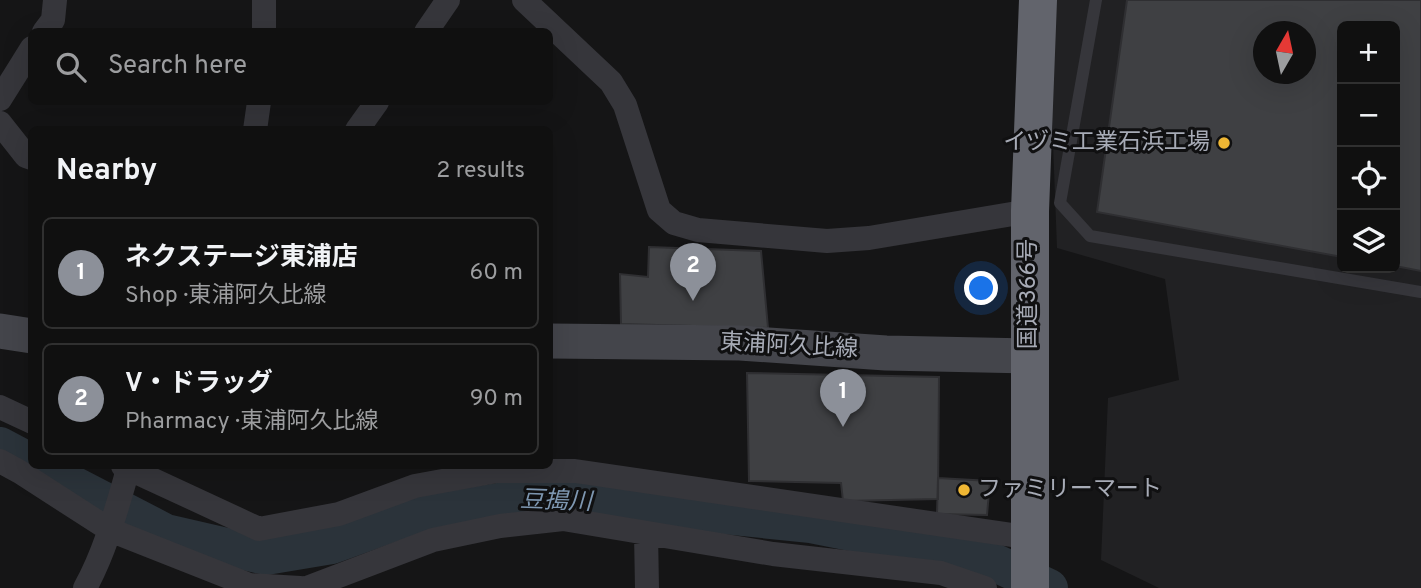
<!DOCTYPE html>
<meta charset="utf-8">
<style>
body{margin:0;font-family:Overpass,"Noto Sans JP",sans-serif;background:#1e1e1e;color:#f1f3f6}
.controls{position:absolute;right:21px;top:21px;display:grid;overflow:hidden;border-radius:10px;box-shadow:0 7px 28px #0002}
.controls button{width:63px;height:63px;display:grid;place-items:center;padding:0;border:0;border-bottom:2px solid #303030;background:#101010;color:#f1f3f6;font:35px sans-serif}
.compass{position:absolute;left:1253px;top:21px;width:63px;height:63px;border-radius:50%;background:#101010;box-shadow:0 7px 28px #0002;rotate:9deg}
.you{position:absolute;left:982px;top:289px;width:24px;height:24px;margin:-18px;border:5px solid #fff;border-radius:50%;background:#1a73e8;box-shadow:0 0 0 10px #1a73e833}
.badge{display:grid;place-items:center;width:46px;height:46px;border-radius:50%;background:#8c9099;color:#fff;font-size:23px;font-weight:700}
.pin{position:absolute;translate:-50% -58px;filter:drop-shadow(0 2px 4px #0008)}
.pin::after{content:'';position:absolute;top:37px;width:24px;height:21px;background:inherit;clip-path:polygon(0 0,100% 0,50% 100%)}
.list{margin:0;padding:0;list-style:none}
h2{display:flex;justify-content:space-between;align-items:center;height:91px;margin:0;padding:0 28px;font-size:30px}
h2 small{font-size:23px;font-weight:400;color:#9c9d9f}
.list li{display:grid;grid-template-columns:46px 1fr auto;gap:21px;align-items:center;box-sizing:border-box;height:112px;margin:0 14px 14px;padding:0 14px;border:2px solid #303030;border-radius:10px}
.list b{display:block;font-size:26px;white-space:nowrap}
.list p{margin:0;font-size:23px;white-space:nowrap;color:#9c9d9f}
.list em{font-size:23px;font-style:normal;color:#9c9d9f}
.icon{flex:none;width:38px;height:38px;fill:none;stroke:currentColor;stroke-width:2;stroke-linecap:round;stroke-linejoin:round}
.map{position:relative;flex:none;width:1421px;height:588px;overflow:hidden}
.search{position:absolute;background:#101010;box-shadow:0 7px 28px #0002;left:28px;top:28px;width:525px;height:77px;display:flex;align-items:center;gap:18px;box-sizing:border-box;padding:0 24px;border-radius:10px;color:#9c9d9f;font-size:26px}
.panel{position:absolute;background:#101010;box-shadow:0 7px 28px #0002;left:28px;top:126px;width:525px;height:343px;border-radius:10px}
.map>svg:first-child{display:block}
.built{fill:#212123;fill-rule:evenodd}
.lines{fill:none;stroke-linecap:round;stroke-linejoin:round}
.river{stroke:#2b333a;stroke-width:38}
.building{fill:#3f4043;stroke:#2f2f32;stroke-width:2;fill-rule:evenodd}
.lane{stroke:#36363b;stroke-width:12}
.street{stroke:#36363b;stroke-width:24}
.secondary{stroke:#44454b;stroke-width:35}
.highway{stroke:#62646c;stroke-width:38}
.poi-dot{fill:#efb734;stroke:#101011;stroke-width:2.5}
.labels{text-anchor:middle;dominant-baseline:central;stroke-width:6;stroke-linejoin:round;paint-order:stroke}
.poi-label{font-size:23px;fill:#a7abb6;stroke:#101011;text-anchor:end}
.street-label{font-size:23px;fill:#a7abb6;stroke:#101011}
.water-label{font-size:24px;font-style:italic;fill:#7e97b1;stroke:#101011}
</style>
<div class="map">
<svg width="1421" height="588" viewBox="0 0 1421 588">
<rect width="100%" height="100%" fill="#151516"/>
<path class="built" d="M1051,0H1421V588H1159L1101,560L1108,398L1179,380L1165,279L1057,248L1049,39ZM1342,26H1395V268H1342ZM1264,32H1306V74H1264Z"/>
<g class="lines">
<path class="river" d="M0,446L32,463
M37,466L166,533L266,556L332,545L412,516L535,496L811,524L987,559L1049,588"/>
</g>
<path class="building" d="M1127,0H1421V271L1395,266V26H1342V257L1097,212ZM1264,32H1306V74H1264Z
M649,247L761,251L768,328L621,324L620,274L648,277Z
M747,373L939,377L938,499L843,501L841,483L749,481Z
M938,478L990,481L987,515L937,514Z"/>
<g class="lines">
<path class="lane" d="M1096,0L1060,203L1090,236L1421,292"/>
<path class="street" d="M264,0V32
M524,0L611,82L625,105L659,210L674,223L698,230L827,241L869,238L1030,211
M44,32L53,20L55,0
M426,32L448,0
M0,99L32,48
M0,123L26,156L32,158
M255,130L259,102
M357,130L377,102
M0,407L32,422
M0,461L20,472L110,530L249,585L300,588
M123,466L259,529L339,514L415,486L497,471H575L1032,538
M646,533L647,588
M85,588C106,550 117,507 129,466
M307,588L433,540L500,526L563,519L773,554L941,573L985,588"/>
<path class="secondary" d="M0,331L32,336
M550,341L740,343L886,353L1028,356"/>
<path class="highway" d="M1030,588V211L1038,0"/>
</g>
<g class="poi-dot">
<circle cx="1224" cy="143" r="7"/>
<circle cx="964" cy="490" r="7"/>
</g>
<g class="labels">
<g class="poi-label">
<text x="1210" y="143">イヅミ工業石浜工場</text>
<text x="978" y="490" text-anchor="start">ファミリーマート</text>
</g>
<g class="street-label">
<text transform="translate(1029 294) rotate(-90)">国道366号</text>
<text transform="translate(789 347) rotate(3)">東浦阿久比線</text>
</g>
<g class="water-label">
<text transform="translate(556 502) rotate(2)">豆搗川</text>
</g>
</g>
</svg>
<div class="controls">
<button>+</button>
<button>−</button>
<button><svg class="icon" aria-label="locate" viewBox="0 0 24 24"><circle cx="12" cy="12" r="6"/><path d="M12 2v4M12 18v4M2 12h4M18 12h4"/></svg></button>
<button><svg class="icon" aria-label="layers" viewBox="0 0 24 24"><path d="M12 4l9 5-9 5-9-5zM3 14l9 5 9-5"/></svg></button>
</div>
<svg class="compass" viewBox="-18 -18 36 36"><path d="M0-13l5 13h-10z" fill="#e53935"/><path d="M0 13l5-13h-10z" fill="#9c9d9f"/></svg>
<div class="you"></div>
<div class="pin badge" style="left:843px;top:427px">1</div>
<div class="pin badge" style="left:693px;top:301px">2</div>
<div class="search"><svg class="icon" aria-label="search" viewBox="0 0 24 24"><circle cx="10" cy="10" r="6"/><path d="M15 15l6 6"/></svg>Search here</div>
<section class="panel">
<h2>Nearby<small>2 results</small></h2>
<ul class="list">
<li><span class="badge">1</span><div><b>ネクステージ東浦店</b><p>Shop · 東浦阿久比線</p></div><em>60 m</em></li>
<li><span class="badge">2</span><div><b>V・ドラッグ</b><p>Pharmacy · 東浦阿久比線</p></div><em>90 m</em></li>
</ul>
</section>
</div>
